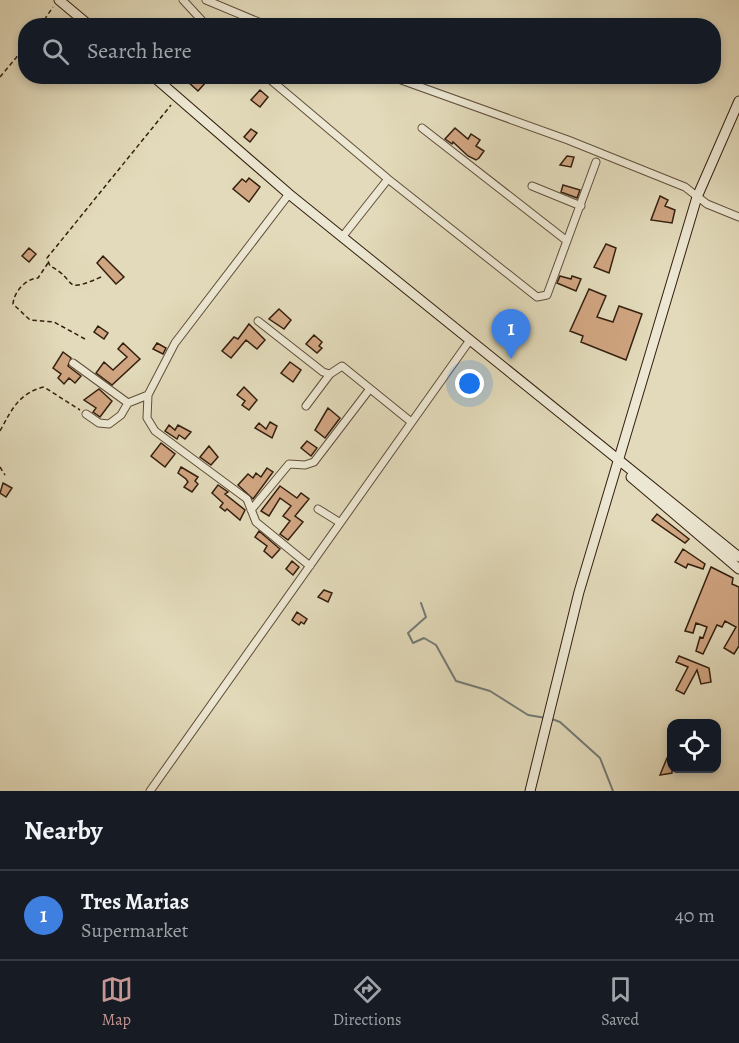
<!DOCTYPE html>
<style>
body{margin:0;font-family:Alegreya,serif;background:#20242c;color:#f1f3f6}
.controls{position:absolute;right:18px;bottom:18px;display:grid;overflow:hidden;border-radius:12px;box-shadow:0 3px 9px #0003}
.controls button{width:54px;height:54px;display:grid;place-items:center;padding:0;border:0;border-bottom:2px solid #363941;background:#171b24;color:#f1f3f6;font:30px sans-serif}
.you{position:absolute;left:470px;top:384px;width:21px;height:21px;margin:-15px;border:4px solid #fff;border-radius:50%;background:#1a73e8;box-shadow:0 0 0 9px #1a73e833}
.badge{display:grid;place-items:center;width:39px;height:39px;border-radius:50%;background:#c59692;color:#fff;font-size:20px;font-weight:700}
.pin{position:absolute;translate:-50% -50px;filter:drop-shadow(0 2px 3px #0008)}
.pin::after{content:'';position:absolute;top:32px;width:21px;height:18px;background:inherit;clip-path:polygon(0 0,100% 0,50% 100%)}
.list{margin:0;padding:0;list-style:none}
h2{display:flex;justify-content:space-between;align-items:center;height:78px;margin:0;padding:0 24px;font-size:26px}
h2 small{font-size:20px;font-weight:400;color:#9ea1a6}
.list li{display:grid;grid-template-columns:39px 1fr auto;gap:18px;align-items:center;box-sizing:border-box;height:90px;padding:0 24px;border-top:2px solid #363941}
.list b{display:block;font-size:22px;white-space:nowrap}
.list p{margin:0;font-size:20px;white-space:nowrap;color:#9ea1a6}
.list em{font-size:20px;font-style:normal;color:#9ea1a6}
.icon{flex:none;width:33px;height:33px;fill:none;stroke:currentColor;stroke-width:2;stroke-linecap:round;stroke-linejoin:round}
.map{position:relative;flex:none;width:739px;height:791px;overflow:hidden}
.search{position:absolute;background:#171b24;box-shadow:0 3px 9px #0003;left:18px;right:18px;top:18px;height:66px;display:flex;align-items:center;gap:15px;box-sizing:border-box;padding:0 21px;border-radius:24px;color:#9ea1a6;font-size:22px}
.sheet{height:168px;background:#171b24}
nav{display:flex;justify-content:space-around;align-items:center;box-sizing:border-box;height:84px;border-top:2px solid #363941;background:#171b24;font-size:16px;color:#9ea1a6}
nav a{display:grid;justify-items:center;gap:3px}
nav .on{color:#c59692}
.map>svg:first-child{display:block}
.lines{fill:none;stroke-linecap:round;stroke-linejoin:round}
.stream{stroke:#727a77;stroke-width:2}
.building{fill:#d0a581;stroke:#341f0f;stroke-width:1.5}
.street-casing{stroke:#604e3a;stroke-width:9}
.secondary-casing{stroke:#341f0f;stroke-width:11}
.path{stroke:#341f0f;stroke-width:1.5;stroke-dasharray:4.5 3;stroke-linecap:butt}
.street{stroke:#ece7d2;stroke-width:7}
.secondary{stroke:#ece7d2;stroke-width:9}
</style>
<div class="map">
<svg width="739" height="791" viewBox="0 0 739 791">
<rect width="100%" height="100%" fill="#e2daba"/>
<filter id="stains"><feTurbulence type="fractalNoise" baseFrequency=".00333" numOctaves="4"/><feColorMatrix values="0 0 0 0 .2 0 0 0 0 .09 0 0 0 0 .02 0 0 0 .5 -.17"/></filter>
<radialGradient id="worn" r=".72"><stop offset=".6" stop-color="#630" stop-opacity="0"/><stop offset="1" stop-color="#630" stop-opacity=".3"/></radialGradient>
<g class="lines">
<path class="stream" d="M421,603L426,617L408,633L413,643L424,638L436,645L456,681L490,691L528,715L546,718
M552,719L560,722L600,758L613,791"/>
</g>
<path class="building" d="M193,76H199L206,82L198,91L188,82Z
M260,90L268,97L260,107L251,100Z
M455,128L468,139L471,134L480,140L476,146L484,151L479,158L476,160L468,156L453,142L452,144L445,139Z
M251,129L257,133L250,142L244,137Z
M567,156L574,157L571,167L560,165Z
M249,178L260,187L249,202L233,189L242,179L246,182Z
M563,185L580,190L577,198L561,192Z
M660,196L668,200L665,206L675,210L672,223L651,220Z
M606,244L616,248L609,273L594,267Z
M29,248L36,254L29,262L22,256Z
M103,256L124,277L116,284L97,263Z
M560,276L571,279L572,276L581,279L576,291L557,283Z
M589,289L606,296L597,317L613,322L619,306L642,314L626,360L581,342L583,336L570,331Z
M279,309L291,320L284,329L269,319Z
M249,324L265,340L257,349L246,340L231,358L222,351L234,337L238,339Z
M98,326L108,333L104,339L94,332Z
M314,335L322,342L319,346L322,348L317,353L306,344Z
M123,343L140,359L112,385L96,373L104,362L113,370L127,357L118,349Z
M157,343L166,348L163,354L153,349Z
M63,352L71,358L68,366L81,376L75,383L69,378L64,384L58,378L61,374L53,368Z
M290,362L301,370L293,382L281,373Z
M244,387L257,400L249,410L242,405L245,401L237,395Z
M99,389L112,401L100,417L93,412L96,408L84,400Z
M328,408L340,418L325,438L315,430Z
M270,422L277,426L272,438L255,428L259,423L266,429Z
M169,425L175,430L178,425L191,432L185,439L179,435L177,439L165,431Z
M307,441L317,448L311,456L301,448Z
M161,443L175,454L165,467L151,456Z
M209,446L218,457L211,465L200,457Z
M181,467L198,477L195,481L198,484L192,492L184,487L188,482L186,479L178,473Z
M267,468L273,472L253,499L238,485L248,474L253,478L256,473L261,477Z
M3,483L12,488L6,497L0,493Z
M218,485L228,492L225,494L245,510L240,520L227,509L225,511L220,507L223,503L212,493Z
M280,486L297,498L301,493L309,499L295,516L303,522L288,540L280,534L290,521L283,516L291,506L280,498L269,516L261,511Z
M657,514L689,539L685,543L652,520Z
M259,531L280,549L272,558L264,551L267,546L255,537Z
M683,549L705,564L703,569L688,564L686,568L675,562Z
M292,561L299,567L293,575L286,569Z
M711,567L733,578L732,584L739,587V646L734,654L724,648L736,627L725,621L722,627L717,625L703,654L696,651L700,637L703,638L707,627L696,623L693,633L685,631Z
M324,590L332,593L328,602L318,597Z
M297,612L307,619L304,624L301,622L299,625L292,620Z
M679,656L709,668L711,682L701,684L697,670L684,694L676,690L688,667L676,662Z
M667,758H672V773L660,775Z"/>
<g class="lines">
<g class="street-casing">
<path id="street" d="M183,0L207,26
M206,0L268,26
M266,76L388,179L537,297L547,295L596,162
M390,76L568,140L685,187L707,204L739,217
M422,128L567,241
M532,186L581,206
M289,194L175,343L148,395L147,418L155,431L247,499L256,522L310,566
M343,236L388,179
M258,321L323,372L330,374L342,366L410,421
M73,363L128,403
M306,406L330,374
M86,414L99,423L109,424L121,415L128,403L148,395
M318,509L339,522
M251,510L289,464L305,465L314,462L369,390
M150,791L470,340"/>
</g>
<g class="secondary-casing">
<path id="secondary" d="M59,0L90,26
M153,76L289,194L739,557
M631,477L739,569
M530,791L579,592L697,197L739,101"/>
</g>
<path class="path" d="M40,26L53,7
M0,77L26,46
M48,263L38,278C25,279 14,292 13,304L30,320L54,322L85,339
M101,277C60,295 79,280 50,266L47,258L171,105
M0,431C12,409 19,393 44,387L80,410
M0,467L5,475"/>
<use href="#street" class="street"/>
<use href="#secondary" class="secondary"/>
</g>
<rect width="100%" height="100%" filter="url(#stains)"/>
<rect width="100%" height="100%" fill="url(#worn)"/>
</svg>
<div class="controls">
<button><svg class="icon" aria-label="locate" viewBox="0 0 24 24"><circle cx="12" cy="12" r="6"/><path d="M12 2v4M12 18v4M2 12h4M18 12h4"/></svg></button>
</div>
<div class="you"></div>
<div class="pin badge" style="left:511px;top:359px;background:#3f7fe0">1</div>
<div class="search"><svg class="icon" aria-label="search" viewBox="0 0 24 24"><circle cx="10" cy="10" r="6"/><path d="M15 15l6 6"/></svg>Search here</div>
</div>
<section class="sheet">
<h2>Nearby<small></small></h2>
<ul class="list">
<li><span class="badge" style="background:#3f7fe0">1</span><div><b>Tres Marias</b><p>Supermarket</p></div><em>40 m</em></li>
</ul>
</section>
<nav>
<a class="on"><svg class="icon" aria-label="map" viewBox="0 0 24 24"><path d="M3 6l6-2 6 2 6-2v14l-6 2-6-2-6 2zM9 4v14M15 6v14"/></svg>Map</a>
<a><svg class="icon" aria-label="directions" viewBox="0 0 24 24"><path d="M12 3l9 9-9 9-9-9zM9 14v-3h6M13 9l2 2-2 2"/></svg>Directions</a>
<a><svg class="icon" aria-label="saved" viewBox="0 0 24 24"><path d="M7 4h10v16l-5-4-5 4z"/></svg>Saved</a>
</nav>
